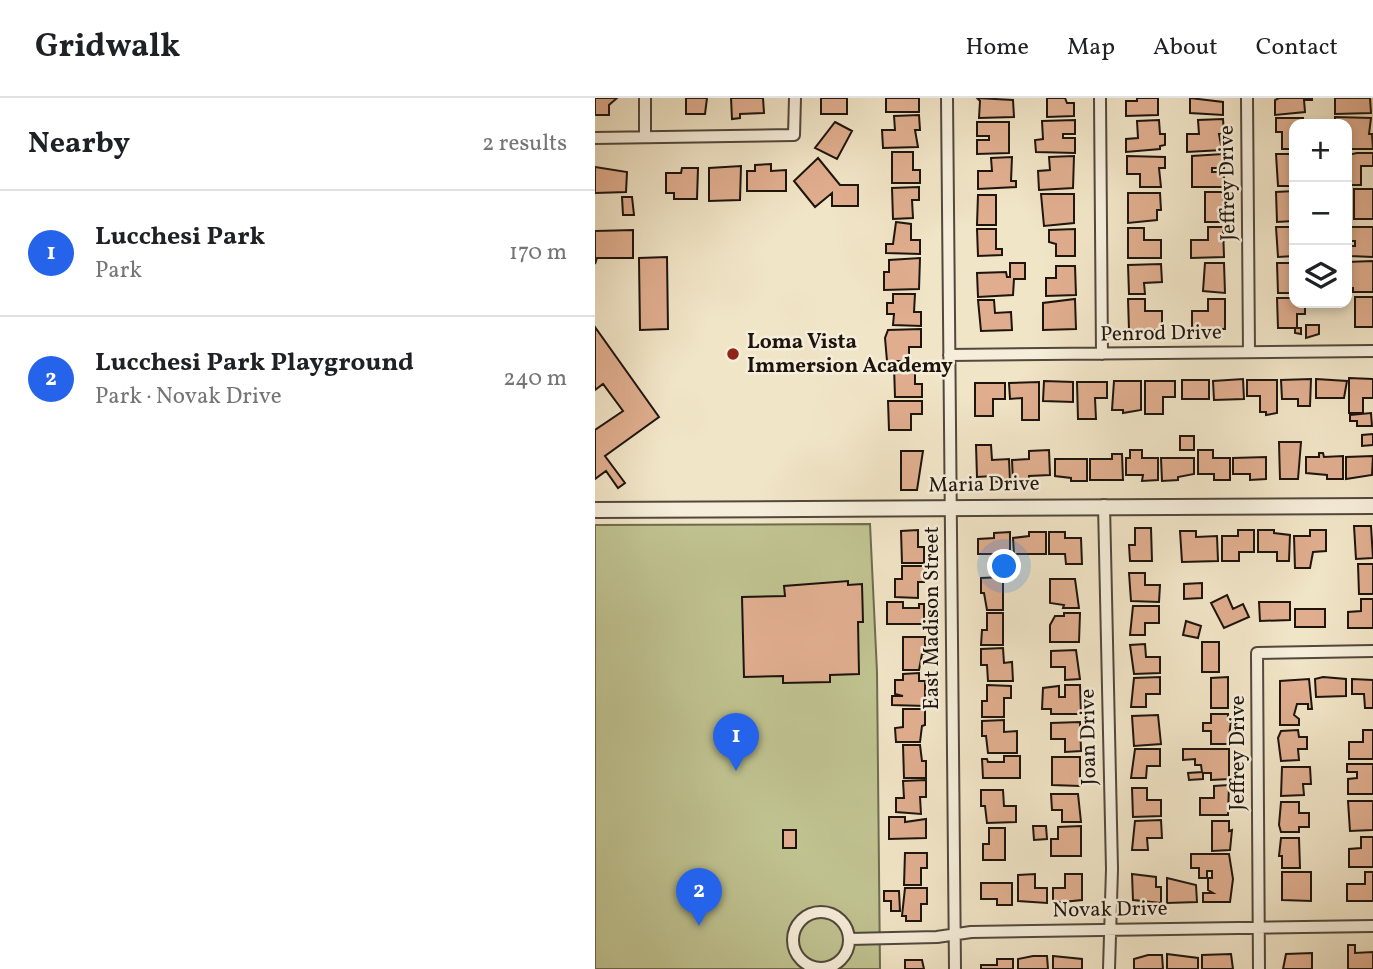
<!DOCTYPE html>
<meta charset="utf-8">
<style>
body{margin:0;font-family:Vollkorn,serif;background:#f2f2f2;color:#202124}
.controls{position:absolute;right:21px;top:21px;display:grid;overflow:hidden;border-radius:14px;box-shadow:0 4px 10px #0003}
.controls button{width:63px;height:63px;display:grid;place-items:center;padding:0;border:0;border-bottom:2px solid #e0e0e0;background:#fff;color:#202124;font:35px sans-serif}
.you{position:absolute;left:410px;top:469px;width:24px;height:24px;margin:-18px;border:5px solid #fff;border-radius:50%;background:#1a73e8;box-shadow:0 0 0 10px #1a73e833}
.badge{display:grid;place-items:center;width:46px;height:46px;border-radius:50%;background:#2563eb;color:#fff;font-size:23px;font-weight:700}
.pin{position:absolute;translate:-50% -58px;filter:drop-shadow(0 2px 4px #0008)}
.pin::after{content:'';position:absolute;top:37px;width:24px;height:21px;background:inherit;clip-path:polygon(0 0,100% 0,50% 100%)}
.list{margin:0;padding:0;list-style:none}
h2{display:flex;justify-content:space-between;align-items:center;height:91px;margin:0;padding:0 28px;font-size:30px}
h2 small{font-size:23px;font-weight:400;color:#757577}
.list li{display:grid;grid-template-columns:46px 1fr auto;gap:21px;align-items:center;box-sizing:border-box;height:126px;padding:0 28px;border-top:2px solid #e0e0e0}
.list b{display:block;font-size:26px;white-space:nowrap}
.list p{margin:0;font-size:23px;white-space:nowrap;color:#757577}
.list em{font-size:23px;font-style:normal;color:#757577}
.icon{flex:none;width:38px;height:38px;fill:none;stroke:currentColor;stroke-width:2;stroke-linecap:round;stroke-linejoin:round}
.map{position:relative;flex:none;width:778px;height:871px;overflow:hidden}
header{display:flex;align-items:center;gap:42px;box-sizing:border-box;height:98px;padding:0 35px;background:#fff;border-bottom:2px solid #e0e0e0}
header strong{font-size:33px}
nav{display:flex;gap:38px;margin-inline-start:auto;font-size:24px}
main{display:flex}
aside{flex:1;background:#fff}
.map>svg:first-child{display:block}
.green{fill:#c0c391;stroke:#6e6c4f;stroke-width:2}
.building{fill:#e0ae8f;stroke:#1d140d;stroke-width:2}
.lines{fill:none;stroke-linecap:round;stroke-linejoin:round}
.minor-casing{stroke:#52483c;stroke-width:14}
.tertiary-casing{stroke:#52483c;stroke-width:18}
.minor{stroke:#f6eedb;stroke-width:10}
.tertiary{stroke:#f6eedb;stroke-width:14}
.poi-dot{fill:#8f2418;stroke:#f6eedb;stroke-width:2.5}
.labels{text-anchor:middle;dominant-baseline:central;stroke-width:5;stroke-linejoin:round;paint-order:stroke}
.street-label{font-size:21px;fill:#1d140d;stroke:#f6eedb}
.poi-label{font-size:21px;font-weight:bold;fill:#1d140d;stroke:#f6eedb;text-anchor:start}
</style>
<header>
<strong>Gridwalk</strong>
<nav><a>Home</a><a>Map</a><a>About</a><a>Contact</a></nav>
</header>
<main>
<aside>
<h2>Nearby<small>2 results</small></h2>
<ul class="list">
<li><span class="badge">1</span><div><b>Lucchesi Park</b><p>Park</p></div><em>170 m</em></li>
<li><span class="badge">2</span><div><b>Lucchesi Park Playground</b><p>Park · Novak Drive</p></div><em>240 m</em></li>
</ul>
</aside>
<div class="map">
<svg width="778" height="871" viewBox="0 0 778 871">
<rect width="100%" height="100%" fill="#f1e5c7"/>
<filter id="stains"><feTurbulence type="fractalNoise" baseFrequency=".00286" numOctaves="4"/><feColorMatrix values="0 0 0 0 .2 0 0 0 0 .09 0 0 0 0 .02 0 0 0 .5 -.17"/></filter>
<radialGradient id="worn" r=".72"><stop offset=".6" stop-color="#630" stop-opacity="0"/><stop offset="1" stop-color="#630" stop-opacity=".3"/></radialGradient>
<path class="green" d="M275,426L282,574L285,871H0V427Z"/>
<path class="building" d="M0,0H22L14,7V17H0Z
M91,0H112L110,16H91Z
M136,0H168L169,15L145,16V20L137,21Z
M226,0H252V16H226Z
M291,0H324V14H291Z
M382,0L418,2L419,19L384,20L385,3Z
M452,0H470L472,5H479V18L452,19Z
M542,0H563V17L531,18V3H542Z
M595,0L628,4V17L595,15Z
M684,0H717V2H709L710,14L680,17V2Z
M740,0H775L776,15L740,16Z
M324,17L325,32H320L323,49L288,50L287,32H300L299,18Z
M740,19L776,20L774,36H777L778,51H752V26H740Z
M681,20H708V26H699V51H687V34H681Z
M628,21L629,36H624L627,52L592,54V36H604L603,22Z
M480,22V36H468V40H480V55L441,54L440,42L448,41L447,23Z
M564,22L565,36H570V47L565,48V51L531,54V41L543,40L542,23Z
M240,24L257,33L242,61L220,50Z
M382,24H414V55L382,56V42H394V38H382Z
M297,54H318V72H325V85H297Z
M762,55H778V68H766V87H752V57Z
M628,56L629,70H617V74H629V89H597V58Z
M681,56H699V88H683Z
M479,58L478,90L444,92L443,73L455,72L454,59Z
M532,58L570,59V70H564L566,89H545V76H532Z
M417,59L416,83H421V89L383,91V73H397L396,60Z
M223,60L245,87H263V108H237V95L220,109L199,83Z
M176,66V73L191,72V93H152V73H160V67Z
M146,68L145,102L114,103V70Z
M0,69L32,74L31,94L0,95Z
M87,70H103L102,101H79V95H71V75H86Z
M324,89V102H317L318,120L298,121L297,90Z
M759,91H778V121H759Z
M699,93L698,123L682,124L681,94Z
M610,94H628L629,124H610Z
M533,95H565L566,112H562V122L533,125Z
M446,96H479V125L449,128Z
M383,97H401V127H382Z
M27,99H37L39,117H28Z
M301,124L316,126V142H325V156L291,155V146H298Z
M613,129H628L629,159L596,160V142H613Z
M681,129H699V158L683,159Z
M752,129H778V159L755,158V148H760V143H752Z
M533,130H549V142H566V160H533Z
M382,131H401V151H407V157L383,158Z
M480,131V158H461V146L454,144V132Z
M38,132V160H2L0,166V133Z
M72,159L73,231L45,232L44,160Z
M325,160L324,191L289,192V174H294V162Z
M778,163V194H758V190H752V164Z
M415,165H430V181H419L418,197L383,199L382,175L411,174L412,179H415Z
M610,165H629L630,195L608,193Z
M682,165H699L698,195H683Z
M566,166L567,184L549,185L550,196H534L533,167Z
M461,168H480L481,197L451,198V180H461Z
M298,196H320L319,214H326V228L298,227L299,216H292V205H298Z
M760,199H778V229H760Z
M682,200H699V205H710V216H702V230H706V236L700,235V230H683Z
M480,201L481,231L448,232V205Z
M533,201H550V213H567V232H534Z
M613,201H630V231H597V213H613Z
M383,202H399L400,215L416,214L417,232L386,233Z
M711,227H724V236L711,240Z
M0,229L64,319L10,358L30,385L23,390L11,373L0,381V332L28,313L8,286L0,292Z
M326,231V249H314V263H292L290,240L293,232Z
M299,268H320V286H327V299H300Z
M754,280L778,281V300H768V315H754Z
M648,281L649,301L619,302L618,283Z
M716,281L715,308H703V301H687L686,282Z
M721,281L752,283L749,300H721Z
M587,282H614V301H587Z
M652,282H682V315L671,317V314H665V298H652Z
M449,283L478,284V304L448,303Z
M519,283H546V312L528,315V312H517Z
M550,283H580V299H568V316H550Z
M444,284V322H427V300L415,301L414,285Z
M482,284H512V300H500L501,321H483Z
M380,285H410V301H398V318H380Z
M293,303H327V316H316V332H294Z
M776,315L777,328H762V323H755V317Z
M778,336V347L767,348V337Z
M585,338H599V352H585Z
M684,344H706L703,381H685Z
M381,347H396L397,362L414,361L415,383L398,384V378L382,379Z
M454,352L455,377L434,378V383L418,384L417,362L434,361V353Z
M535,352H547V360H563V382L547,383L548,377H531V360H535Z
M603,352H618V360H635V382H619V376H603Z
M306,353H328L322,392H306Z
M724,355H728L729,359L748,358V381H732V377L711,375V359H724Z
M517,356H527L528,382H495V361H517Z
M778,358L777,377L751,381V359Z
M671,359V381L655,382V376H638V360Z
M566,360H599V376L583,379V382L567,383Z
M460,361H492V383H476V380L460,378Z
M759,428H776L778,460L761,461Z
M540,430H556L557,463H535L534,447H540Z
M323,432V449H329V465H307L306,433Z
M643,432H659V454H644V463H627V438H643Z
M663,432H679V435L695,437L694,463H682V454H663Z
M715,432H731V453L718,454L715,470H700L699,438H715Z
M585,433H601V439L622,438L623,463L587,464Z
M415,434V456H383V441L399,440V435Z
M434,434H451V456H419L418,440L434,438Z
M454,434H470V440H486L487,466H471L470,456H454Z
M763,466H778V496H764Z
M307,468H329V484H323V500L300,499V481H307Z
M534,475H550V487H565L564,504L536,503Z
M408,479V512H392L389,495H386V480Z
M455,481H480L484,510H468L469,507L455,505Z
M253,483V487L267,486L268,524H263L264,576L235,577V584L188,585V578L149,579L147,499L190,498L189,488Z
M607,485V500L589,501V486Z
M632,497L638,511L648,506L654,519L629,530L616,505Z
M766,501H778V530H753V514L766,513Z
M292,504H308V510H324V506H329V526H292Z
M664,504H695V522L665,523Z
M538,508H564V525H550V537H535Z
M700,511H730V529H700Z
M392,515H408V547H386L387,532H392Z
M469,515H485L484,544H455V527L460,518H469Z
M591,523L606,528L603,540L588,537Z
M308,539H330V556H327L324,572H308Z
M607,544H624V574H607Z
M550,546L551,559H565V575L539,576L535,547Z
M408,550L409,565L417,564L418,583H393L392,567H386V551Z
M481,552L485,581L470,582V569H456V553Z
M324,575V583H330V608L297,607V598H308L300,596V582H308V576Z
M565,579V596H551V609H536L539,580Z
M633,579V610H616V580Z
M728,579L751,581V598L721,599L720,581Z
M714,581L717,611H713V606H702L699,617L704,621V627H685V583Z
M757,581L778,582V610H770L769,596H757Z
M392,587L416,588V600H409V619H387V603H392Z
M470,587H485L486,616H456V611H447L448,590L464,588V599H470Z
M308,611H330V627L327,628L325,644H301L300,630L308,629Z
M616,616H633V623H636L633,646H616V633H608V625H616Z
M563,617L566,646L539,648L537,618Z
M409,622V634L422,633V655H393L391,638H387V623Z
M485,624L486,653L470,654V641H456V625Z
M703,632L704,639H712V651H703L704,662L686,663L683,640L686,633Z
M768,632H778V661H754V644H768Z
M308,647H325L327,663H331V680H309Z
M540,651H565V668H552L551,680H536Z
M588,651H634V681L616,682V675H608V681L594,682L593,675L607,674L606,667H600V661L588,662Z
M409,658H425V680H388L387,661H392L393,664H409Z
M457,659H485V688L457,687Z
M752,666H778V696H753V681L762,680V674H752Z
M687,669H715L716,686H708L709,697L686,698Z
M331,682V699H325L326,716L301,714V700H309L308,683Z
M634,687L633,717H605V700H619V688Z
M537,690H552V702H566V718L538,719Z
M386,692H408L409,708H421V724L392,725L390,708H386Z
M456,696H483L486,724H467V712H457Z
M753,703H778V732L755,733Z
M686,704H704V715H714V729H704V734H686L684,727Z
M294,719H310V724L331,721V740L294,741Z
M566,722L567,740H552L553,752H537L540,723Z
M617,723H634V733L637,732L635,752L617,753Z
M438,728H451L452,741L439,742Z
M486,728V758H456V741H463V729Z
M394,730H410V762H388V746H394Z
M188,732H201V750H188Z
M766,739H778V769H754V751L766,750Z
M686,740H704L705,770H687V758H684Z
M310,755H332V770H326V787H309Z
M596,756H634L638,781L635,804H608V795H618L613,792V780H617V773H612V780H604V770H596Z
M687,774H716V803L687,802Z
M770,774H778V803H752V786H770Z
M440,776V790H452V805L423,803V777Z
M470,776H487V802L458,805V790H470Z
M537,776L561,779V789H566V805L538,802Z
M572,780L601,787L602,804L572,805Z
M386,785H417V807H402V801H386Z
M310,790H332V806H326V823H311V818H307Z
M289,793H304L305,813H296V803H289Z
M753,847H760V855L778,854V871H753Z
M717,855V871H688L691,856Z
M572,856L603,860V871H572Z
M636,856L638,871H607V857Z
M553,857H567L568,871H539V861Z
M438,858H452L453,871H423V861Z
M458,858L487,861V871H458Z
M402,861H418V871H386V867H402Z
M310,862H327L329,871H310Z"/>
<g class="lines">
<g class="minor-casing">
<path id="minor" d="M50,0V39
M352,0L360,871
M505,0L507,256
M652,0L654,254
M0,40L199,37L200,0
M354,257L778,253
M509,407L517,771L514,871
M198 842a28 28 0 1 1 56 0a28 28 0 1 1-56 0Z
M254,841L342,839L376,834L778,828
M664,871L662,555L778,553"/>
</g>
<g class="tertiary-casing">
<path id="tertiary" d="M0,412L778,408"/>
</g>
<use href="#minor" class="minor"/>
<use href="#tertiary" class="tertiary"/>
</g>
<circle class="poi-dot" cx="138" cy="256" r="7"/>
<g class="labels">
<g class="street-label">
<text transform="translate(633 85) rotate(-91)">Jeffrey Drive</text>
<text transform="translate(566 236) rotate(-1)">Penrod Drive</text>
<text transform="translate(389 387) rotate(-1)">Maria Drive</text>
<text transform="translate(337 520) rotate(-90)">East Madison Street</text>
<text transform="translate(494 639) rotate(-91)">Joan Drive</text>
<text transform="translate(643 655) rotate(-90)">Jeffrey Drive</text>
<text transform="translate(515 812) rotate(-1)">Novak Drive</text>
</g>
<g class="poi-label">
<text x="152" y="244">Loma Vista<tspan x="152" dy="24">Immersion Academy</tspan></text>
</g>
</g>
<rect width="100%" height="100%" filter="url(#stains)"/>
<rect width="100%" height="100%" fill="url(#worn)"/>
</svg>
<div class="controls">
<button>+</button>
<button>−</button>
<button><svg class="icon" aria-label="layers" viewBox="0 0 24 24"><path d="M12 4l9 5-9 5-9-5zM3 14l9 5 9-5"/></svg></button>
</div>
<div class="you"></div>
<div class="pin badge" style="left:141px;top:673px">1</div>
<div class="pin badge" style="left:104px;top:828px">2</div>
</div>
</main>
